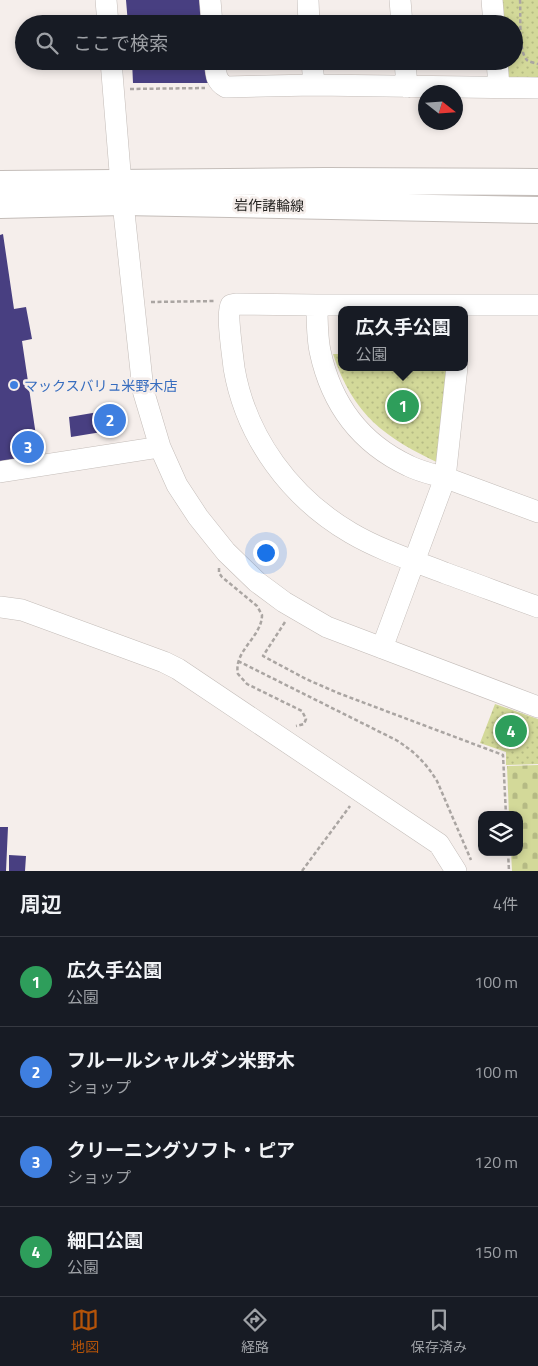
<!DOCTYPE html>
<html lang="ja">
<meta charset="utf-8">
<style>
body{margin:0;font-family:"Titillium Web","Noto Sans JP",sans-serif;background:#242831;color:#f1f3f6}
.controls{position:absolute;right:15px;bottom:15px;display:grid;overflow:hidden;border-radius:10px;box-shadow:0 2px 8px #0003}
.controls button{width:45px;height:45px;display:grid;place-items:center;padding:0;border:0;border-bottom:1px solid #363941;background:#171b24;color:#f1f3f6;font:25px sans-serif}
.compass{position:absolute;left:418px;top:85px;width:45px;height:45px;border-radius:50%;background:#171b24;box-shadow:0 2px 8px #0003;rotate:107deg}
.you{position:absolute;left:265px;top:552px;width:18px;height:18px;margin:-12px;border:4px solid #fff;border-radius:50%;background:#1a73e8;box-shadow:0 0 0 8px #1a73e833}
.badge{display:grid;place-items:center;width:32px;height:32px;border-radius:50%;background:#b45309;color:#fff;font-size:16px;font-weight:700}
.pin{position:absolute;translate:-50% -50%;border:2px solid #fff;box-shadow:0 1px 5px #0006}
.popup{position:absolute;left:338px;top:306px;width:130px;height:65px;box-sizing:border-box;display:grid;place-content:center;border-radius:10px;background:#171b24;filter:drop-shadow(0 1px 4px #0005);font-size:16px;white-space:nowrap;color:#9ea1a6}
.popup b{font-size:19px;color:#f1f3f6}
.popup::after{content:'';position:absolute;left:50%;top:100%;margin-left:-10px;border:10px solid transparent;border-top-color:#171b24}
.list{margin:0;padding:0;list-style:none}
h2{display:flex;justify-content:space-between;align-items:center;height:65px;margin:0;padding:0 20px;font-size:21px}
h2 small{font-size:16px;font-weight:400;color:#9ea1a6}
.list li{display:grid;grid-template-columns:32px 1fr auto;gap:15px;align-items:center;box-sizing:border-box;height:90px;padding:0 20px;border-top:1px solid #363941}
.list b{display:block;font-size:19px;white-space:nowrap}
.list p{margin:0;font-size:16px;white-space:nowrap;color:#9ea1a6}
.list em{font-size:16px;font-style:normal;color:#9ea1a6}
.icon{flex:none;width:28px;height:28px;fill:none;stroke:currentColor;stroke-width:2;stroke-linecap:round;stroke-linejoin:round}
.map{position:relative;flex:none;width:538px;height:871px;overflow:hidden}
.search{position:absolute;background:#171b24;box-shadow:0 2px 8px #0003;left:15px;right:15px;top:15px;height:55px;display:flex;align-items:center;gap:12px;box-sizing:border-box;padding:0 18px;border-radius:28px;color:#9ea1a6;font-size:19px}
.sheet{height:425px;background:#171b24}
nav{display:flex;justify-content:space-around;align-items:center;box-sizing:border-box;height:70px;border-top:1px solid #363941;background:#171b24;font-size:14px;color:#9ea1a6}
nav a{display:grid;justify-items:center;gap:2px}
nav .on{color:#b45309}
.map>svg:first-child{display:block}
.cemetery{fill:url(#cemetery-stones)}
.park{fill:url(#park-dots)}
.building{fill:#483f81}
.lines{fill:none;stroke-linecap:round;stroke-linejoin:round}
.minor-casing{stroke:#c4bdb9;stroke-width:22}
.major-casing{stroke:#c4bdb9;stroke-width:28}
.path{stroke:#aaa5a2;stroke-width:2.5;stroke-dasharray:4 2.5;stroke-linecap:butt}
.minor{stroke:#fff;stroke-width:21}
.major{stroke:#fff;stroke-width:26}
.shop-dot{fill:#3f7fe0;stroke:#f5eeeb;stroke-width:2}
.labels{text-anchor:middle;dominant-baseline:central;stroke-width:5;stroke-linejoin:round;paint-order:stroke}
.street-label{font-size:14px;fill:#252321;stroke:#f5eeeb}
.shop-label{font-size:14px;fill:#366cbe;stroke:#f5eeeb;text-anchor:start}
</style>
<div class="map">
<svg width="538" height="871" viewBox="0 0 538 871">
<defs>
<pattern id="cemetery-stones" width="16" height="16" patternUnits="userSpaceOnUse" patternTransform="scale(1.25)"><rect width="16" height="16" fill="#d3d999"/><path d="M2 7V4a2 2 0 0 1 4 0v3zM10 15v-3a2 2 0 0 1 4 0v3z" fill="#b5ba84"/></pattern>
<pattern id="park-dots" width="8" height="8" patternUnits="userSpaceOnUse" patternTransform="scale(1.25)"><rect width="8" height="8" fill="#d3d999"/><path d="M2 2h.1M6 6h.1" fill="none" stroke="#b5ba84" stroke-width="1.8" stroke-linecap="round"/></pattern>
</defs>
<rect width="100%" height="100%" fill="#f5eeeb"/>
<path class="cemetery" d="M538,765V871H512L511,852H519V815H509L507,766Z"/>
<path class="park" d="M498,0H538V82H509L503,61H514V24H500Z
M333,354H342V367H448L441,464C385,438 353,415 333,354Z
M495,704L538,719V764L506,765V752L480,743Z"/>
<path class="building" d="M126,0H203L205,24H128Z
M132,61H208L210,83H133Z
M3,234L14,309L26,307L32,339L22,341L39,456L0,464V235Z
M116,409L120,429L71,437L69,417Z
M0,827H8L6,871H0Z
M9,855L26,856L25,871H9Z"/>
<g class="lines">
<g class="minor-casing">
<path id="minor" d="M106,0L108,24
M210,0L212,24
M308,0L309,24
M400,0L402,24
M492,0L494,24
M111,61L121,184L143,390L160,447L177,485L198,517L226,552L257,582L284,602L327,627L538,707
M215,61C216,73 215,81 226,87L314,85L538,88
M312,61L314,85
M405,61L407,87
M497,61L499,87
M317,305C317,320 317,336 320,351C331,403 360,443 409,466C421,472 436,475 449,479C479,490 508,501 538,512
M538,305H317L236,304L231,305C226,313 233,357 234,368C246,438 291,498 351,533C380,550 414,561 445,573C476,584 507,596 538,607
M0,472L160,447
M0,607L22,610L164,662L178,669L439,844L456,871
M382,648L445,478L457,367"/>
</g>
<g class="major-casing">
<path id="major" d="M0,184L325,181L538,182
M0,205L123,202L538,210"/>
</g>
<path class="path" d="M520,0C521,12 518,52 527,60C529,62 535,63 538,64
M130,89L205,88
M151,302L216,301
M219,568V573L222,577L257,606L262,615C262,637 233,651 238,674L247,684L302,711L306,719L304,724L296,726
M285,622L263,656L306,679L338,693L503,755L506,815
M238,661L396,740C414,751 426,763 437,781L471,860
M508,852L509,871
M302,871L350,806"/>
<use href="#minor" class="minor"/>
<use href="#major" class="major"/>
</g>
<circle class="shop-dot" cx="14" cy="385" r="5"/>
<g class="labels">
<g class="street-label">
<text transform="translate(269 205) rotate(1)">岩作諸輪線</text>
</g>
<g class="shop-label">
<text x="24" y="385">マックスバリュ米野木店</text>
</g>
</g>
</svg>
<div class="controls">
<button><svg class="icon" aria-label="layers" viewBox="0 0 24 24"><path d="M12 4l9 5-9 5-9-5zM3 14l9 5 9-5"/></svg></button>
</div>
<svg class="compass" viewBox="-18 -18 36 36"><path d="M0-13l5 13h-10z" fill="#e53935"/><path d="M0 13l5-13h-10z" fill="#9ea1a6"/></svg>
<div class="you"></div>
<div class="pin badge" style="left:403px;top:406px;background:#2e9e5b">1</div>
<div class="popup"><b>広久手公園</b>公園</div>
<div class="pin badge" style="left:110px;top:420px;background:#3f7fe0">2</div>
<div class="pin badge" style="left:28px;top:447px;background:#3f7fe0">3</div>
<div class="pin badge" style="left:511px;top:731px;background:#2e9e5b">4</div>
<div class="search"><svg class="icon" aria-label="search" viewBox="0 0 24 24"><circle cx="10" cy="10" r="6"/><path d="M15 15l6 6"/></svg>ここで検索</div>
</div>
<section class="sheet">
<h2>周辺<small>4件</small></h2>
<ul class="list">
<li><span class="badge" style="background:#2e9e5b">1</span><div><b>広久手公園</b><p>公園</p></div><em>100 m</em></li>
<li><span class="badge" style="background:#3f7fe0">2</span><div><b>フルールシャルダン米野木</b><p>ショップ</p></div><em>100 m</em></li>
<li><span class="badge" style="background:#3f7fe0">3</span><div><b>クリーニングソフト・ピア</b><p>ショップ</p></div><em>120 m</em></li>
<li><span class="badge" style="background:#2e9e5b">4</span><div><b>細口公園</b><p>公園</p></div><em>150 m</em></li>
</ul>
</section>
<nav>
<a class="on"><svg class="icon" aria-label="map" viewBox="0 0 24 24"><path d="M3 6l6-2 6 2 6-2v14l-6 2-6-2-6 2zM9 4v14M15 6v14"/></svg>地図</a>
<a><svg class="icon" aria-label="directions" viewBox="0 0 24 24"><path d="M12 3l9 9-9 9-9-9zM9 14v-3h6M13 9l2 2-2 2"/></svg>経路</a>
<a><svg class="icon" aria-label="saved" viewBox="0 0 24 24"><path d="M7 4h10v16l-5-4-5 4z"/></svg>保存済み</a>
</nav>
